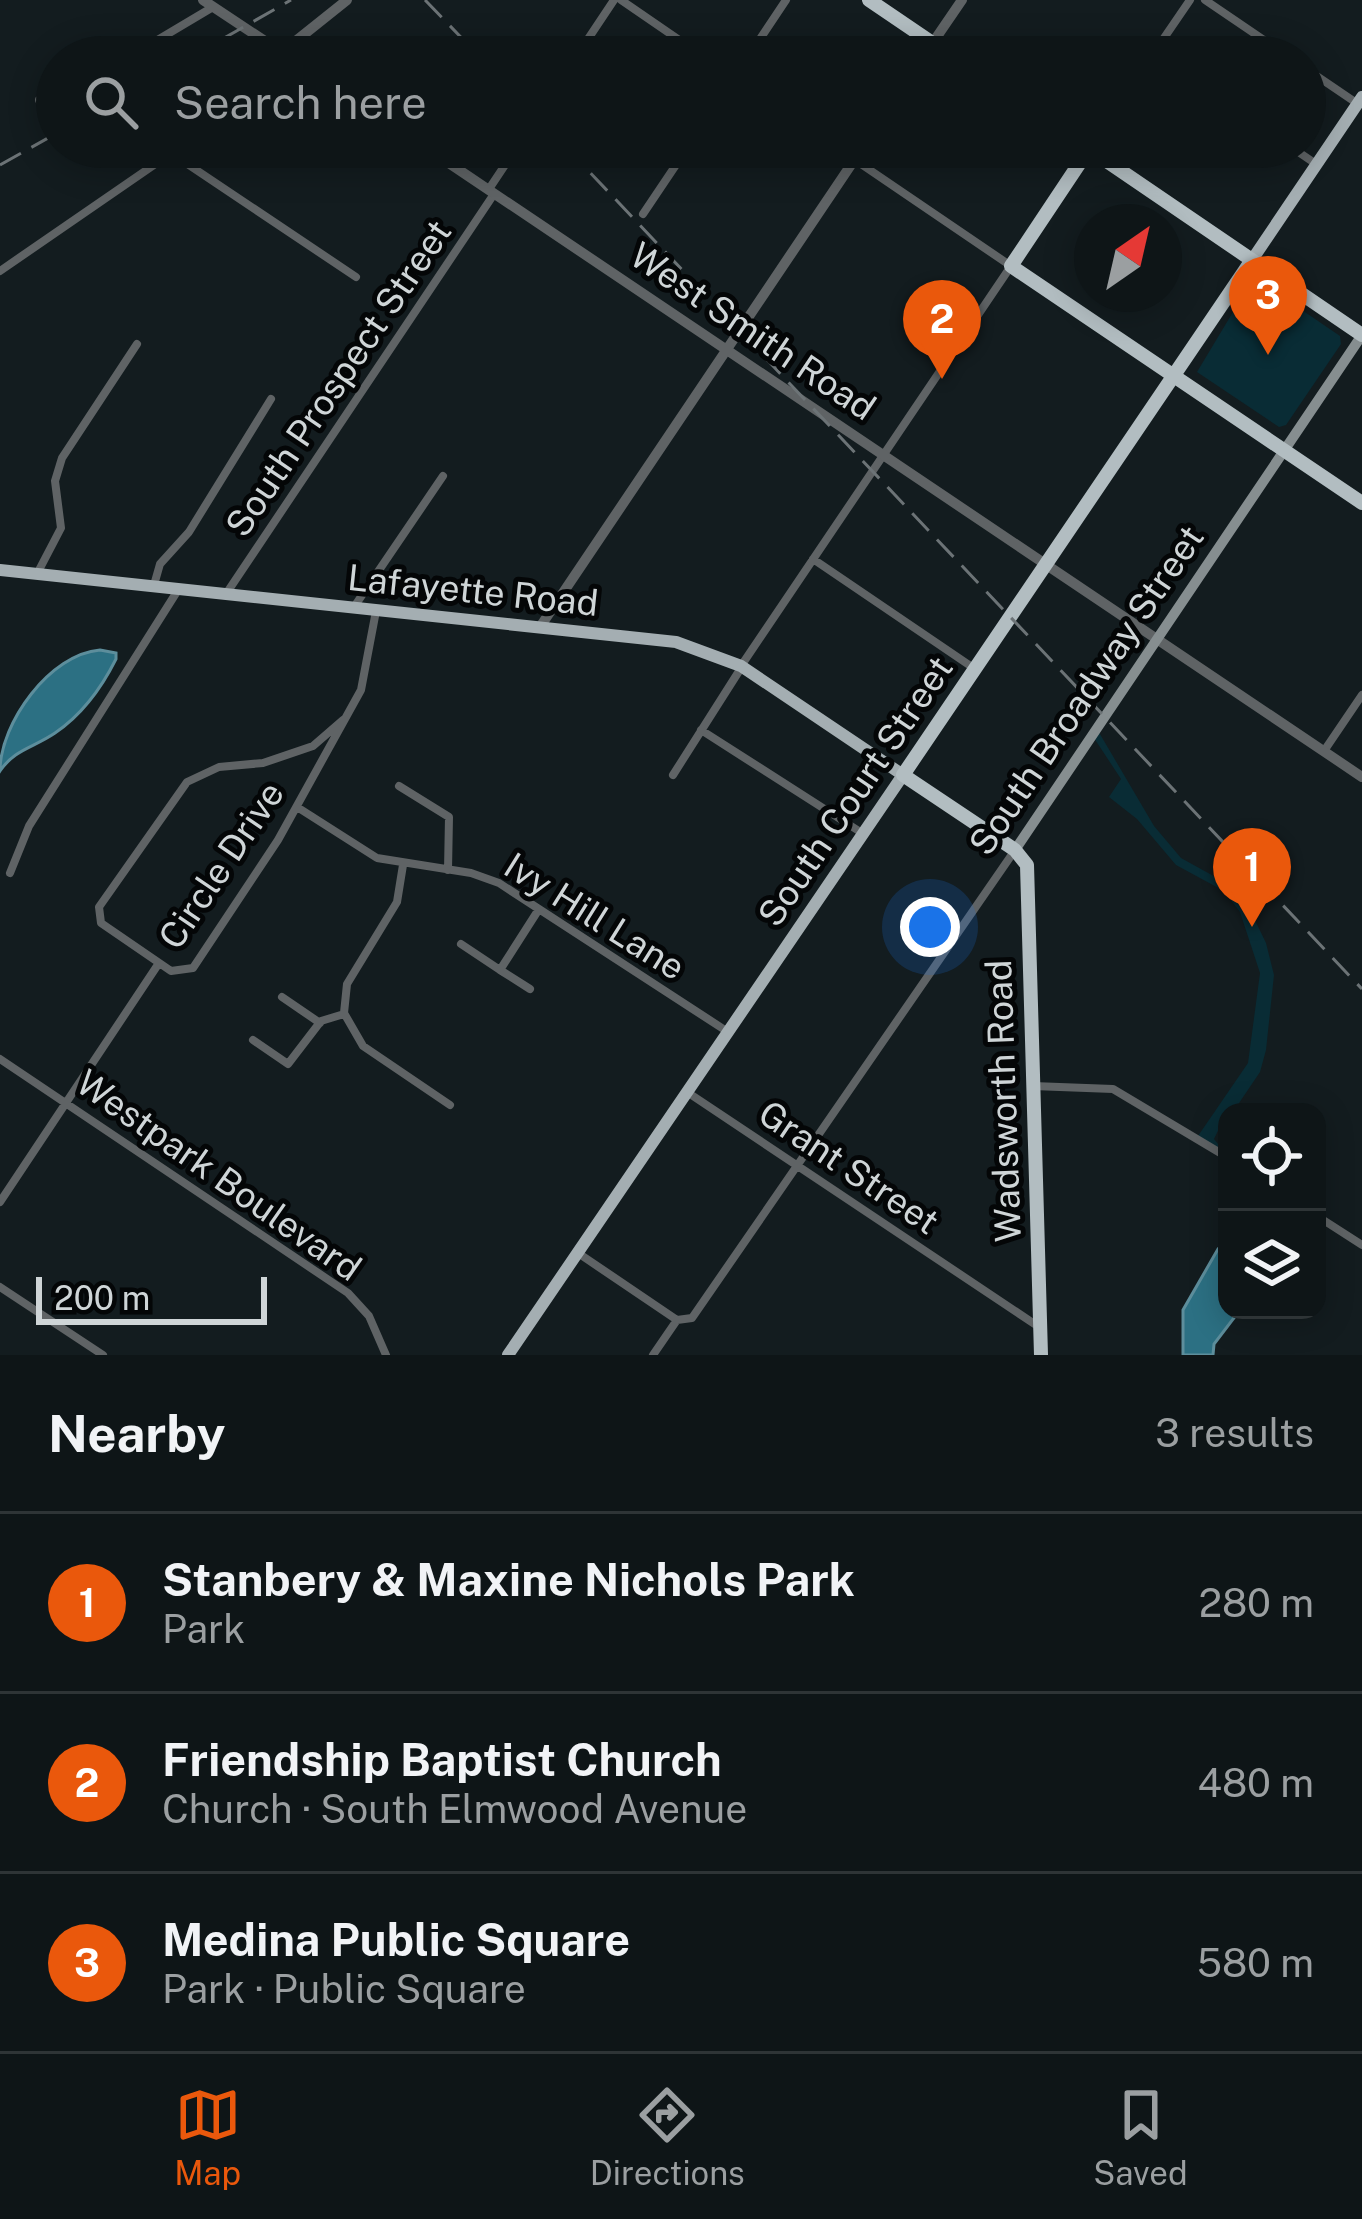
<!DOCTYPE html>
<meta charset="utf-8">
<style>
body{margin:0;font-family:"Public Sans",sans-serif;background:#171e20;color:#f1f3f6}
.controls{position:absolute;right:36px;bottom:36px;display:grid;overflow:hidden;border-radius:24px;box-shadow:0 6px 30px #0003}
.controls button{width:108px;height:108px;display:grid;place-items:center;padding:0;border:0;border-bottom:3px solid #2e3436;background:#0e1517;color:#f1f3f6;font:60px sans-serif}
.compass{position:absolute;left:1074px;top:204px;width:108px;height:108px;border-radius:50%;background:#0e1517;box-shadow:0 6px 30px #0003;rotate:34deg}
.scale{position:absolute;left:36px;bottom:30px;width:231px;box-sizing:border-box;padding-left:12px;border:6px solid #cfd5d7;border-top:0;font-size:33px;line-height:42px;white-space:nowrap;color:#cfd5d7;-webkit-text-stroke:9px #040607;paint-order:stroke}
.you{position:absolute;left:930px;top:927px;width:42px;height:42px;margin:-30px;border:9px solid #fff;border-radius:50%;background:#1a73e8;box-shadow:0 0 0 18px #1a73e833}
.badge{display:grid;place-items:center;width:78px;height:78px;border-radius:50%;background:#ea580c;color:#fff;font-size:39px;font-weight:700}
.pin{position:absolute;translate:-50% -99px;filter:drop-shadow(0 3px 6px #0008)}
.pin::after{content:'';position:absolute;top:63px;width:42px;height:36px;background:inherit;clip-path:polygon(0 0,100% 0,50% 100%)}
.list{margin:0;padding:0;list-style:none}
h2{display:flex;justify-content:space-between;align-items:center;height:156px;margin:0;padding:0 48px;font-size:51px}
h2 small{font-size:39px;font-weight:400;color:#9b9fa1}
.list li{display:grid;grid-template-columns:78px 1fr auto;gap:36px;align-items:center;box-sizing:border-box;height:180px;padding:0 48px;border-top:3px solid #2e3436}
.list b{display:block;font-size:45px;white-space:nowrap}
.list p{margin:0;font-size:39px;white-space:nowrap;color:#9b9fa1}
.list em{font-size:39px;font-style:normal;color:#9b9fa1}
.icon{flex:none;width:66px;height:66px;fill:none;stroke:currentColor;stroke-width:2;stroke-linecap:round;stroke-linejoin:round}
.map{position:relative;flex:none;width:1362px;height:1355px;overflow:hidden}
.search{position:absolute;background:#0e1517;box-shadow:0 6px 30px #0003;left:36px;right:36px;top:36px;height:132px;display:flex;align-items:center;gap:30px;box-sizing:border-box;padding:0 42px;border-radius:66px;color:#9b9fa1;font-size:45px}
.sheet{height:696px;background:#0e1517}
nav{display:flex;justify-content:space-around;align-items:center;box-sizing:border-box;height:168px;border-top:3px solid #2e3436;background:#0e1517;font-size:33px;color:#9b9fa1}
nav a{display:grid;justify-items:center;gap:6px}
nav .on{color:#ea580c}
.map>svg:first-child{display:block}
.green{fill:#092c35}
.water{fill:#2c7083;stroke:#5d8e9c;stroke-width:3}
.lines{fill:none;stroke-linecap:round;stroke-linejoin:round}
.minor{stroke:#5f6365;stroke-width:8}
.tertiary{stroke:#5f6365;stroke-width:10}
.secondary{stroke:#868e90;stroke-width:10}
.primary{stroke:#a4aeb2;stroke-width:12}
.trunk{stroke:#b2bdc1;stroke-width:14}
.rail{stroke:#6c7376;stroke-width:3;stroke-dasharray:24 12;stroke-linecap:butt}
.labels{text-anchor:middle;dominant-baseline:central;stroke-width:10;stroke-linejoin:round;paint-order:stroke}
.street-label{font-size:36px;fill:#cfd5d7;stroke:#040607}
</style>
<div class="map">
<svg width="1362" height="1355" viewBox="0 0 1362 1355">
<rect width="100%" height="100%" fill="#131c1f"/>
<path class="green" d="M1258,280L1340,336L1341,344L1286,425L1279,427L1197,372L1251,282Z
M1097,729L1154,826L1181,858L1228,884L1249,908L1266,943L1274,975L1266,1050L1260,1072L1233,1112H1227L1214,1139L1227,1155L1198,1136L1248,1063L1260,973L1240,912L1224,891L1176,865L1137,819L1109,797L1121,779L1092,735Z"/>
<path class="water" d="M100,650L116,653V659C101,689 83,714 55,733C33,748 15,749 0,771C0,723 50,654 100,650Z
M1218,1249L1227,1252V1310H1240L1214,1344L1213,1355H1183V1310Z"/>
<g class="lines">
<path class="minor" d="M621,0L704,57
M1205,0L1289,57
M129,57L213,7
M576,57L614,0
M748,57L786,0
M1151,57L1190,0
M1305,68L1358,104
M39,100L57,98
M1291,147L1316,164
M171,153L356,277
M489,189L517,147
M643,214L688,147
M0,271L180,147
M813,559L975,669
M38,572L61,528L55,481L62,458L137,344
M154,585L160,564L189,532L271,399
M226,594L494,194
M354,607L443,476
M741,666L1011,266L836,147
M343,720L313,746L263,763L219,767L187,782L99,907L101,923L171,971L193,968L278,840L361,690L376,611
M701,730L862,833
M1324,751L1362,695
M673,775L741,668
M399,786L449,817L448,870
M297,807L377,858L471,873L499,883L728,1032
M403,865L397,902L347,984L344,1013L363,1046L450,1105
M10,873L29,826L178,590
M461,944L500,970
M530,989L500,970L539,909
M282,997L320,1023
M253,1040L288,1064L321,1021L344,1014
M0,1059L348,1293L369,1316L386,1355
M1033,1086L1113,1089L1227,1157
M687,1092L1039,1327
M0,1202L159,963
M1317,1216L1362,1245
M578,1253L677,1320L692,1318L1015,850
M0,1287L103,1355
M653,1355L677,1320"/>
<path class="tertiary" d="M203,0L289,57
M282,52L347,0
M923,57L962,0
M425,147L1362,777
M540,627L863,147"/>
<path class="secondary" d="M1015,850L1362,335"/>
<path class="primary" d="M1252,260L1362,97
M0,570L676,642L741,666L903,775L508,1355"/>
<path class="trunk" d="M869,0L953,57
M1086,147L1362,335
M1089,149L1011,266L1362,503
M1041,1355L1027,865L1015,850L903,775L1252,260"/>
<path class="rail" d="M425,0L480,57
M191,57L291,0
M566,147L1362,989
M0,165L57,133"/>
</g>
<g class="labels">
<g class="street-label">
<text transform="translate(753 331) rotate(34)">West Smith Road</text>
<text transform="translate(338 378) rotate(-56)">South Prospect Street</text>
<text transform="translate(473 590) rotate(6)">Lafayette Road</text>
<text transform="translate(1086 690) rotate(-56)">South Broadway Street</text>
<text transform="translate(855 791) rotate(-56)">South Court Street</text>
<text transform="translate(221 865) rotate(-56)">Circle Drive</text>
<text transform="translate(595 916) rotate(32)">Ivy Hill Lane</text>
<text transform="translate(1003 1101) rotate(-92)">Wadsworth Road</text>
<text transform="translate(849 1167) rotate(34)">Grant Street</text>
<text transform="translate(219 1175) rotate(35)">Westpark Boulevard</text>
</g>
</g>
</svg>
<div class="controls">
<button><svg class="icon" aria-label="locate" viewBox="0 0 24 24"><circle cx="12" cy="12" r="6"/><path d="M12 2v4M12 18v4M2 12h4M18 12h4"/></svg></button>
<button><svg class="icon" aria-label="layers" viewBox="0 0 24 24"><path d="M12 4l9 5-9 5-9-5zM3 14l9 5 9-5"/></svg></button>
</div>
<svg class="compass" viewBox="-18 -18 36 36"><path d="M0-13l5 13h-10z" fill="#e53935"/><path d="M0 13l5-13h-10z" fill="#9b9fa1"/></svg>
<div class="scale">200 m</div>
<div class="you"></div>
<div class="pin badge" style="left:1252px;top:927px">1</div>
<div class="pin badge" style="left:942px;top:379px">2</div>
<div class="pin badge" style="left:1268px;top:355px">3</div>
<div class="search"><svg class="icon" aria-label="search" viewBox="0 0 24 24"><circle cx="10" cy="10" r="6"/><path d="M15 15l6 6"/></svg>Search here</div>
</div>
<section class="sheet">
<h2>Nearby<small>3 results</small></h2>
<ul class="list">
<li><span class="badge">1</span><div><b>Stanbery &amp; Maxine Nichols Park</b><p>Park</p></div><em>280 m</em></li>
<li><span class="badge">2</span><div><b>Friendship Baptist Church</b><p>Church · South Elmwood Avenue</p></div><em>480 m</em></li>
<li><span class="badge">3</span><div><b>Medina Public Square</b><p>Park · Public Square</p></div><em>580 m</em></li>
</ul>
</section>
<nav>
<a class="on"><svg class="icon" aria-label="map" viewBox="0 0 24 24"><path d="M3 6l6-2 6 2 6-2v14l-6 2-6-2-6 2zM9 4v14M15 6v14"/></svg>Map</a>
<a><svg class="icon" aria-label="directions" viewBox="0 0 24 24"><path d="M12 3l9 9-9 9-9-9zM9 14v-3h6M13 9l2 2-2 2"/></svg>Directions</a>
<a><svg class="icon" aria-label="saved" viewBox="0 0 24 24"><path d="M7 4h10v16l-5-4-5 4z"/></svg>Saved</a>
</nav>
